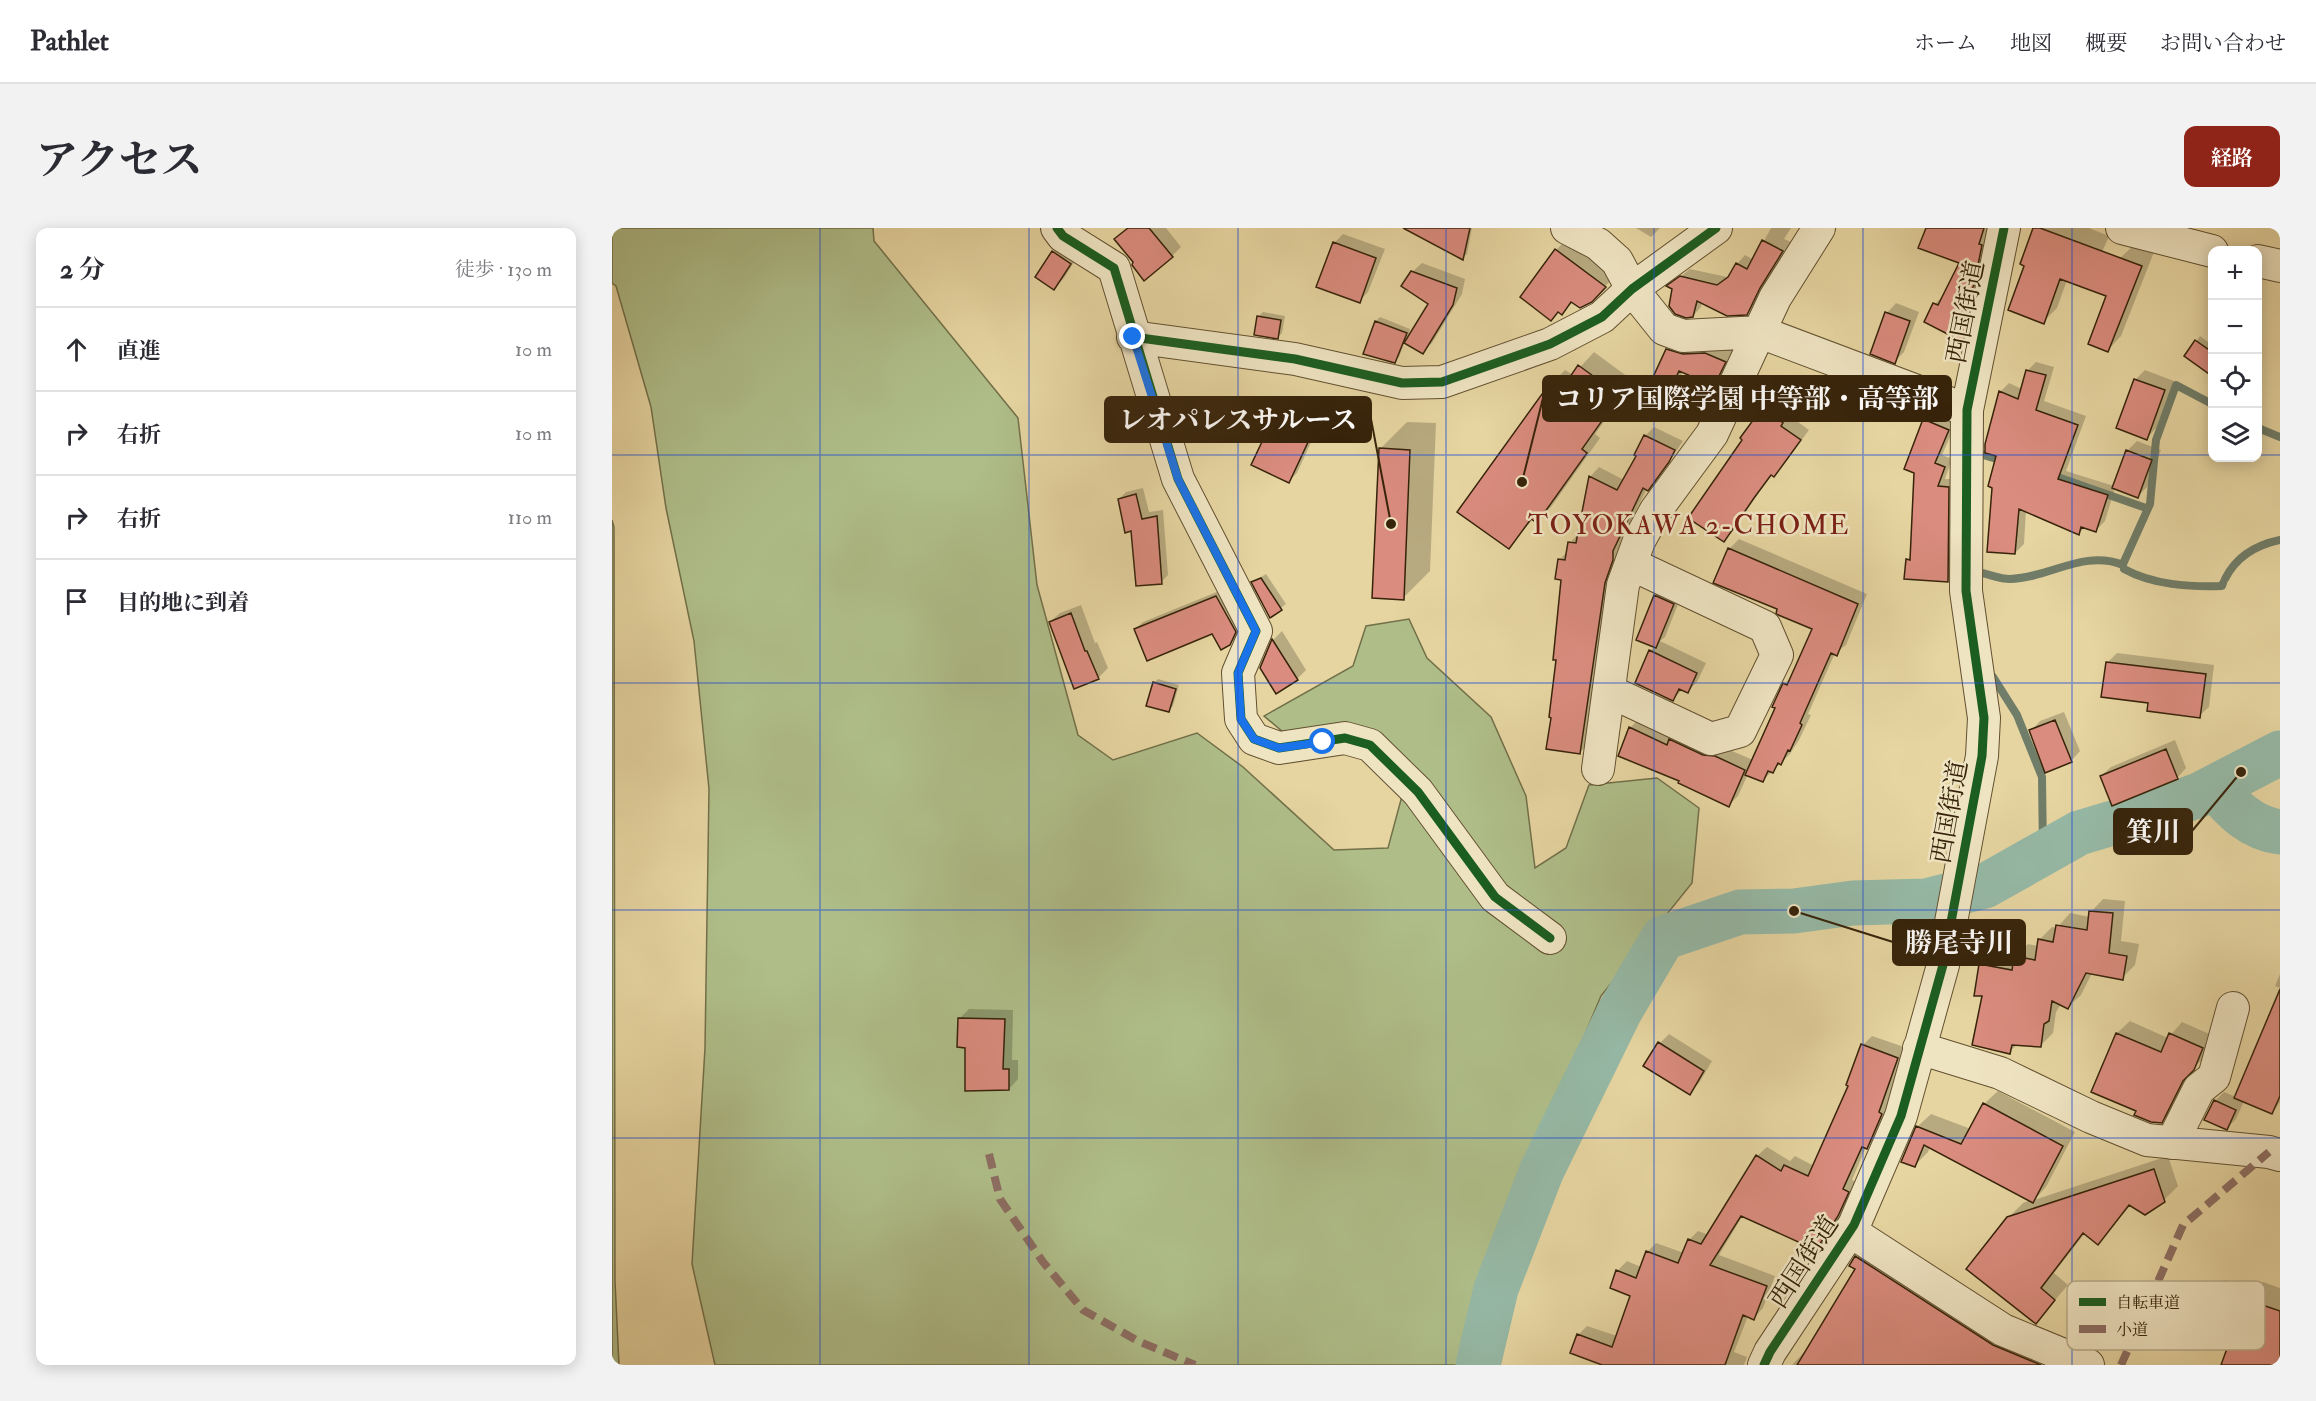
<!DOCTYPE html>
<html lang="ja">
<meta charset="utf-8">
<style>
body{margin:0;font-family:"IM FELL Double Pica","Noto Serif JP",serif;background:#f2f2f3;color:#2b2b33}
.controls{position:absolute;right:18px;top:18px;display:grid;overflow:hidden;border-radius:12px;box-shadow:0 3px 15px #0003}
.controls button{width:54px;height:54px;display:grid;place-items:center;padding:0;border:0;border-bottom:2px solid #e1e1e2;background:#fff;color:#2b2b33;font:30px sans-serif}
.stop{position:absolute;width:18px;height:18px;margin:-14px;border:4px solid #1a73e8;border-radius:50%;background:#fff}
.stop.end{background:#1a73e8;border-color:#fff;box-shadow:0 2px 6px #0008}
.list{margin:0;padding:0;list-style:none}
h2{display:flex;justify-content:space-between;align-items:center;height:78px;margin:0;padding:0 24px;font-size:26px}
h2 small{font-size:20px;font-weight:400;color:#7c7c81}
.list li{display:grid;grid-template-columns:39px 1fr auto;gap:18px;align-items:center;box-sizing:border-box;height:84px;padding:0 24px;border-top:2px solid #e1e1e2}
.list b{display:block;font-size:22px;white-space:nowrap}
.list em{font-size:20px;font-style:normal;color:#7c7c81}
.icon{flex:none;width:33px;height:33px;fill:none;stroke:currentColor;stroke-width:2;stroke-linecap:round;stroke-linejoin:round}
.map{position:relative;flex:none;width:1668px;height:1137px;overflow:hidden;border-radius:12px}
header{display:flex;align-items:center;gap:36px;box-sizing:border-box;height:84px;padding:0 30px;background:#fff;border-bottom:2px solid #e1e1e2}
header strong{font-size:28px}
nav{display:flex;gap:33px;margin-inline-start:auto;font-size:21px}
.intro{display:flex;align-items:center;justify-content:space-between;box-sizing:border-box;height:144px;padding:0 36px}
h1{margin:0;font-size:42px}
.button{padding:15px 27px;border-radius:12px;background:#8f2418;color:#fff;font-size:21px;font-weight:700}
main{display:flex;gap:36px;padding:0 36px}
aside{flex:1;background:#fff;border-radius:12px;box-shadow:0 3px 15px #0003}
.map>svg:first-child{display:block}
.green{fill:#afbe89;stroke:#72704a;stroke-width:1.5}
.shadow{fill:#0003}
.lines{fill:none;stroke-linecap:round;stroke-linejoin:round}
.stream{stroke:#707d68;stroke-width:8}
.river{stroke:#96b9a6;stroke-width:45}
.building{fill:#da8c7e;stroke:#36230a;stroke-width:1.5}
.minor-casing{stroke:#625030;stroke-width:34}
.minor{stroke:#efe4c2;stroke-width:32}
.quiet{stroke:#8d6e63;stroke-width:8;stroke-dasharray:15 8;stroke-linecap:butt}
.cycleway-casing{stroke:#efe4c2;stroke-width:13}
.cycleway{stroke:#1b5e20;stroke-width:9}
.route{stroke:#1a73e8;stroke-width:8}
.grid{fill:none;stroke:#1d4ed8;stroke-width:1.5;stroke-opacity:0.55}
.labels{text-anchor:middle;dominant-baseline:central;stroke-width:5;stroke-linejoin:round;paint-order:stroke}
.street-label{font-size:26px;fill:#36230a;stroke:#efe4c2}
.neighbourhood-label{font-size:27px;letter-spacing:1.5px;fill:#7a1f14;stroke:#efe4c2}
.key{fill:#efe4c2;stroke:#b8aa8b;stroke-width:1.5}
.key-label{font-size:16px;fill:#36230a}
.leader{fill:none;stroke:#36230a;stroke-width:2}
.callout-dot{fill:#36230a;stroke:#efe4c2;stroke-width:2}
.callout{fill:#36230a;stroke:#36230a;stroke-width:2}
.callout-label{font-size:27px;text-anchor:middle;font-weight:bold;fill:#fff}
</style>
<header>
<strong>Pathlet</strong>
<nav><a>ホーム</a><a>地図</a><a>概要</a><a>お問い合わせ</a></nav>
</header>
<div class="intro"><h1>アクセス</h1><a class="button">経路</a></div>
<main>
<aside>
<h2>2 分<small>徒歩 · 130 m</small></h2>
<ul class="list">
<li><svg class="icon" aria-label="ahead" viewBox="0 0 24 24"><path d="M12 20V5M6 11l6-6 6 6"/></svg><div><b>直進</b></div><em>10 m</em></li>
<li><svg class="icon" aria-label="right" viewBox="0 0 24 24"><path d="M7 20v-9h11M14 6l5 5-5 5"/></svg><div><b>右折</b></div><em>10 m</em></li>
<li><svg class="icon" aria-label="right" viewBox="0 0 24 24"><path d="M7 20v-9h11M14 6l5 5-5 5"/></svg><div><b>右折</b></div><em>110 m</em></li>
<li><svg class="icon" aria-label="arrive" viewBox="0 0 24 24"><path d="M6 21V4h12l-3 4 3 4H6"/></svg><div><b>目的地に到着</b></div></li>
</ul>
</aside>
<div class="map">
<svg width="1668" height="1137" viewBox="0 0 1668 1137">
<rect width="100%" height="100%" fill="#e6d5a1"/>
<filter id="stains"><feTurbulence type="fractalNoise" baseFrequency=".00333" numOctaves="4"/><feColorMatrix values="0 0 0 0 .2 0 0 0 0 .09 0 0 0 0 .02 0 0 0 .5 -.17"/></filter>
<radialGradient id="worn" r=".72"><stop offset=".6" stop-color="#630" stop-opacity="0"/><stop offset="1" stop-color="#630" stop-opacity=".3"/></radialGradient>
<path class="green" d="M0,0H261L262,13L406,190L425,357L466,507L501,532L585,505L631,539L722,622L776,620L797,542L769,513L695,524L652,488L741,438L754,398L797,391L815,430L879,489L914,568L923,640L954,620L977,557L1045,550L1087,580L1080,655L989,768L906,965L849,1137H103L80,1036L93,820L97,561L82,413L54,280L39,179L4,58L0,55Z
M0,292L2,299L3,1053L7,1137H0Z"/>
<path class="shadow" d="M516,0H554L569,19L560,28L523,34L504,11Z
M795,0H860L855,26L850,30Z
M966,0L1006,45L979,73L961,74L950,85L944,22Z
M1024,0H1048L1039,9Z
M1159,0H1179L1172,11L1179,14L1156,50L1144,76L1135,85L1090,74L1089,79L1081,88L1062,61L1057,58L1078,41L1115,49L1120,45L1125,36L1133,27L1142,32Z
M1334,0H1376L1373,9L1376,10L1369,48L1353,81L1361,85L1357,105L1350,112L1323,76L1330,69L1332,70L1349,35Z
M1423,0H1477L1497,8L1482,43L1455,52L1445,80L1431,94L1414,37Z
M731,6L773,21L756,64L747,73L722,15Z
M450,15L467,26L452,50L442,60L441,24Z
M1522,17L1542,24L1509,108L1496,122L1508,30Z
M810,35L853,51L850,66L820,115L810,124L793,113L787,129L782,133L764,93L768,89L798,101L795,112L818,76L800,44Z
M1284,75L1307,84L1292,124L1282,134L1275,85Z
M651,84L673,88L670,105L666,109L646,89Z
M1588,108L1600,117V133L1598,137L1574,128Z
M1064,112L1103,116L1122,124L1111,147L1102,156L1071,143L1064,158L1055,168V122Z
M982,124L1016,149L1000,172L1005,176L983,206L988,210L939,279L924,293L921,291L897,319L939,156L953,142L961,147Z
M1424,134L1442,139L1432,173L1474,188L1454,243L1502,258L1515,223L1525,213L1549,222L1535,259L1526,268L1503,260L1493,293L1484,302L1473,299L1467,305L1414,282L1412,316L1403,325L1385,227L1388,164L1397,155L1410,161L1415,143Z
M1533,142L1562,153L1544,200L1535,210L1506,199L1524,151Z
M1161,171L1179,185L1178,188L1197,202L1171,238L1162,247L1161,246L1151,258L1121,303L1112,312L1132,212L1130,210Z
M680,174L711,188L685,245L677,253L659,200Z
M1320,184L1344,196L1330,227L1340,231L1333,251H1344V345L1335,353L1295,332L1299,328L1312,192Z
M795,194L824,195L818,343L791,370L768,221Z
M1042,199L1071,213L1045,251L1035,260L1009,313L1010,322L977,515L967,525L940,488L951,351L947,332L956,323L958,315L967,305L978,249L987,239L1012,252L1026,227L1033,208Z
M531,260L537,284L551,282L556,347L549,354L521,301L507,271L514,264Z
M1127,311L1255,366L1234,417L1223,425L1196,486L1199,487L1187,512L1178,526L1150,553L1136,546L1126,568L1117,577L1018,500L1027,491L1113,520L1141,532L1165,480L1172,456L1180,449L1202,400L1166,380L1103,354L1117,321Z
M654,346L674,376L658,388L641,354Z
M1053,358L1070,366L1053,409L1048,413L1094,435L1085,454L1076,463L1071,461L1061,471L1025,454L1038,423L1043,418L1026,411L1044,368Z
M612,361L631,395L626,408L618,416L601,404L523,401L531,394Z
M469,377L483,415L485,414L496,440L486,450L438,394L448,385Z
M670,403L694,442L685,451L649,440L662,411Z
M1505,425L1602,437L1597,479L1587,488L1538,474L1495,435Z
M546,451L567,457L561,478L557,482L542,455Z
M1452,484L1468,523L1459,533L1419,503L1428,493Z
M1563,512L1574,540L1565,550L1489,548L1499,539Z
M1491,671L1513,673L1509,713L1527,716L1523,737L1510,750L1480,745L1469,767L1456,779L1449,776L1444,784L1441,805L1428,818L1406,816L1397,824L1372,767L1369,737L1381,725L1404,728L1416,716L1426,718L1427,712L1440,699L1445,700L1458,685L1478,689L1479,684Z
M1668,746V874L1660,885L1632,873L1624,891L1615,900L1603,873L1612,864L1624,869L1668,760L1663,758Z
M357,781L401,782L400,832H406V851L397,861L354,818L348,790Z
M1518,793L1556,810L1570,794L1602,808L1593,828L1583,839L1562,881L1549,894L1481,864L1505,805Z
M1057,806L1100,833L1087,855L1077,865L1048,815Z
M1260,808L1295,820L1276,875L1279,876L1264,910L1254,919L1240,952L1245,954L1235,977L1213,1011L1204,1020L1131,987L1107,1027L1163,1048L1151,1080L1142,1090L1136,1088L1122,1124L1135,1129L1132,1137H995L966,1107L975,1098L1005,1108L1020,1068L1005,1043L1015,1033L1029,1039L1035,1024L1044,1015L1072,1025L1077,1012L1086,1003L1097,1007L1145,928L1155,919L1178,933L1183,928L1202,938L1238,857L1251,817Z
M1386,863L1463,904L1434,959L1422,972L1556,928L1566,958L1552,972L1519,977L1486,1015L1473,1005L1442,1045L1456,1057L1424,1094L1396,990L1411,975L1419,972L1318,919L1316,924L1303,937L1305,899L1319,886L1359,901L1372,876Z
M1261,1012L1482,1137H1180L1197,1119L1245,1040L1239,1037Z
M1613,1052L1632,1059L1625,1076L1621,1081L1609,1056Z
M1651,1054L1668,1060V1137H1611L1634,1071Z"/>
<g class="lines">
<path class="stream" d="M1646,200L1668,209
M1368,226L1391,233
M1437,246L1534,280
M1511,336L1538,276L1544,212L1564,157L1600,176
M1512,341C1541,357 1577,359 1610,358L1611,355
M1370,345C1379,347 1389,351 1398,351C1437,350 1472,321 1511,337
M1613,351C1624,329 1644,317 1668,312
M1381,449L1405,487L1430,549L1431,626"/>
<path class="river" d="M1603,559C1620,581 1639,600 1668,604
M866,1137L884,1061L930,942L1008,783L1051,710L1128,684L1182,683L1241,675L1314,673L1373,658L1467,605L1497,596L1524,590L1587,567L1668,525"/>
</g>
<path class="building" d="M516,0H537L561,29L532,53L520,37L521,34L502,11Z
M791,0H858L851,32Z
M1314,0H1372L1367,16L1370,17L1362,57L1347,88L1355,92L1351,114L1312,94L1321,75L1326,77L1347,35L1306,20Z
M1421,0H1428L1530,38L1496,124L1476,116L1494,68L1448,51L1432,96L1396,82L1412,38L1408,36Z
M1150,12L1171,23L1148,60L1135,87L1115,88L1085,73L1081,89L1074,90L1063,86L1057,78L1060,61L1054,58L1068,48L1105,57L1116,49L1124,35L1135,41Z
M721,14L764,30L748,75L704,59Z
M943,21L994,59L980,74L968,80L959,74L950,87L946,84L939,93L908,69Z
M440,23L459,36L442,62L423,49Z
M799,43L845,60L841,77L811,126L792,115L816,76L789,58Z
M1273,84L1298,93L1283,136L1258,126Z
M645,88L669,92L666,111L642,107Z
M763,93L795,105L783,135L751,126Z
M1583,112L1600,124V148L1572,128Z
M1054,121L1071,126L1093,125L1114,134L1102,158L1067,143L1055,169L1036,160Z
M966,137L1003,164L987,186L992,190L970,221L975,225L925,295L919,291L897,321L845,284L938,155L949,162Z
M1414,142L1434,147L1424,182L1466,197L1446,251L1496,267L1484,304L1469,299L1467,307L1407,281L1403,326L1375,324L1380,260L1376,258L1384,228L1373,225V216L1387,163L1406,171Z
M1522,151L1553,162L1535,212L1504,200Z
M1150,180L1171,195L1169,198L1189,212L1162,249L1159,247L1142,270L1112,314L1076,290L1130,212L1128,210Z
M671,181L704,197L677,255L639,237L657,199L662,201Z
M1311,191L1337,202L1323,235L1333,239L1326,258L1337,259L1336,354L1292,351L1294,331L1298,332L1302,245L1292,241Z
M1032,207L1063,222L1057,234L1036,263L1031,260L1001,323V332L993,355L968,526L934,521L939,490L937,489L944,432H941L949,352L943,351L946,331L953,332L956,314L964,315L977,248L1005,262L1024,228L1022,227Z
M767,220L798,222L792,372L760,370Z
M1514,222L1540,232L1526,270L1500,260Z
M524,266L530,291L545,288L550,356L524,358L519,303L513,305L506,271Z
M1116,320L1246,376L1225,428L1219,425L1188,495L1190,497L1178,523L1176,522L1169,537L1166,535L1161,545L1156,543L1151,554L1133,547L1163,480L1160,479L1171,455L1175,457L1200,401L1164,386L1165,381L1101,355Z
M649,350L670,382L658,390L639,354Z
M1042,367L1062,376L1044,420L1024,412Z
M604,368L624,404L618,417L609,422L600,406L535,433L522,401Z
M459,385L473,423H475L487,451L462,461L437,394Z
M660,411L686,452L664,466L648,440Z
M1037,422L1085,445L1076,465L1067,461L1061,473L1023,455Z
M1494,434L1594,446L1588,490L1535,483L1536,475L1489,469Z
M541,454L564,461L557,484L534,478Z
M1443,492L1460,534L1433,545L1417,502Z
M1017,499L1055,517L1057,511L1091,527L1103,528L1133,542L1117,579L1066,555L1067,553L1006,528Z
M1554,521L1566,551L1500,578L1488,548Z
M1477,683L1501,685L1497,725L1515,728L1511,752L1474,745L1456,781L1440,773L1437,793L1432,796L1429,819L1400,817L1398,826L1360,817L1370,768H1362L1367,736L1400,742L1402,728L1423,732L1426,711L1441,714L1444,697L1475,702Z
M1668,761V868L1660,886L1622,870Z
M346,790L393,791L391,841H397V862L353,863V820L345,819Z
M1504,805L1549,824L1557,805L1591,820L1582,842L1571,853L1550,895L1539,894L1522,887L1524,883L1479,864Z
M1046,814L1092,843L1078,867L1031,838Z
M1249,816L1286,830L1267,884L1270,886L1255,921L1250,919L1231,961L1237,964L1226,988L1204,1022L1129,988L1098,1037L1155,1058L1142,1092L1131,1087L1113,1137H990L958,1125L965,1106L1000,1119L1018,1068L998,1060L1004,1042L1024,1050L1034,1023L1066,1035L1076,1011L1089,1016L1144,927L1169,943L1172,937L1196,948L1236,858L1234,857Z
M1602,872L1624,882L1615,902L1592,892Z
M1371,875L1451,918L1421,975L1312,917L1303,939L1289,934L1304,898L1349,916Z
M1542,941L1553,974L1533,987L1517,977L1486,1017L1471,1005L1429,1060L1443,1072L1424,1096L1354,1041L1395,989Z
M1243,1028L1381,1117L1429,1137H1185L1243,1041L1237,1038Z
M1633,1071L1668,1083V1137H1609Z"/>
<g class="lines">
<g class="minor-casing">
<path id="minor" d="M445,0L451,8L502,40L566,251L644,403L626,445L629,491L642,511L667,520L733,510L758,517L806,564L883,669L938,710
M955,0L986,16L1005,33L1020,61L1052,101L1071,108L1148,104L1355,182
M1510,0L1600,23
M1646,33L1668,38
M521,109L683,131L790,155L830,154L938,116L990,89L1020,61L1104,0
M997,463L1099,511L1128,503L1165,427L1153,399L1019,336
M986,541L1011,357L1027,313L1044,282L1100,206L1163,70L1207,0
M1307,820L1388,845L1479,889L1535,912L1657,924L1668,927
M1560,915L1587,861L1602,849L1621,780
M1238,1003L1391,1102L1476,1137
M1152,1137L1158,1124L1242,997L1289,888L1331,737L1370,528L1372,490L1354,363L1355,182L1392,0"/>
</g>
<use href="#minor" class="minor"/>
<path class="quiet" d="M377,926L388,971L431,1034L471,1082L526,1113L583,1137
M1509,1137L1571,997L1657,924"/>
<g class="cycleway-casing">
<path id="cycleway" d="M445,0L451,8L502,40L566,251L644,403L626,445L629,491L642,511L667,520L733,510L758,517L806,564L883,669L938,710
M521,109L683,131L790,155L830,154L938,116L990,89L1020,61L1104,0
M1152,1137L1158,1124L1242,997L1289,888L1331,737L1370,528L1372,490L1354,363L1355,182L1392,0"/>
</g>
<use href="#cycleway" class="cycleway"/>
</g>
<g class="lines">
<path class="route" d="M521,109L566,251L644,403L626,445L629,491L642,511L667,520L711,514"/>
</g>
<path class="grid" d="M208,0V1137M417,0V1137M626,0V1137M834,0V1137M1042,0V1137M1251,0V1137M1460,0V1137M0,227H1600M1646,227H1668M0,455H1668M0,682H1668M0,910H1668"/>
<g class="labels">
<g class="street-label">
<text transform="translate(1354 84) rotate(-79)">西国街道</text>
<text transform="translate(1338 584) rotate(-80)">西国街道</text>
<text transform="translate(1192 1034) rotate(-57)">西国街道</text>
</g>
<g class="neighbourhood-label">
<text x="1077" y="297">TOYOKAWA 2-CHOME</text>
</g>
</g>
<rect x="1455" y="1053" width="198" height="69" rx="9" class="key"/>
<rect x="1467" y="1070" width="27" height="8" fill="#1b5e20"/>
<rect x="1467" y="1097" width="27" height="8" fill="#8d6e63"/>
<g class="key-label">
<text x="1504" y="1080">自転車道</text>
<text x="1504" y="1107">小道</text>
</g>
<path class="leader" d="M910 254L931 170M779 296L759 191M1629 544L1580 603M1182 683L1281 714"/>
<g class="callout-dot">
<circle cx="910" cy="254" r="6"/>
<circle cx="779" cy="296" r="6"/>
<circle cx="1629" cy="544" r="6"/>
<circle cx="1182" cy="683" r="6"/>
</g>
<g class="callout">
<rect x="931" y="148" width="408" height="45" rx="6"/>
<rect x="493" y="169" width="266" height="45" rx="6"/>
<rect x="1502" y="581" width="78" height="45" rx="6"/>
<rect x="1281" y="692" width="132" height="45" rx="6"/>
</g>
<g class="callout-label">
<text x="1135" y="180">コリア国際学園 中等部・高等部</text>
<text x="626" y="201">レオパレスサルース</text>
<text x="1541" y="613">箕川</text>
<text x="1347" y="724">勝尾寺川</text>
</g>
<rect width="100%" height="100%" filter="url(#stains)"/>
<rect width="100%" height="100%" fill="url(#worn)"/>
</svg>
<div class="controls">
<button>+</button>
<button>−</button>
<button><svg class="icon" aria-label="locate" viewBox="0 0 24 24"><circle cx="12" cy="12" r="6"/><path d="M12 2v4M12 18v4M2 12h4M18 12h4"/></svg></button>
<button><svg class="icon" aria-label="layers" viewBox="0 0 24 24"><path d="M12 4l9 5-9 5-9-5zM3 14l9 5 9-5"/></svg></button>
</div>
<div class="stop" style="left:711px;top:514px"></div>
<div class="stop end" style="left:521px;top:109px"></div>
</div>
</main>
